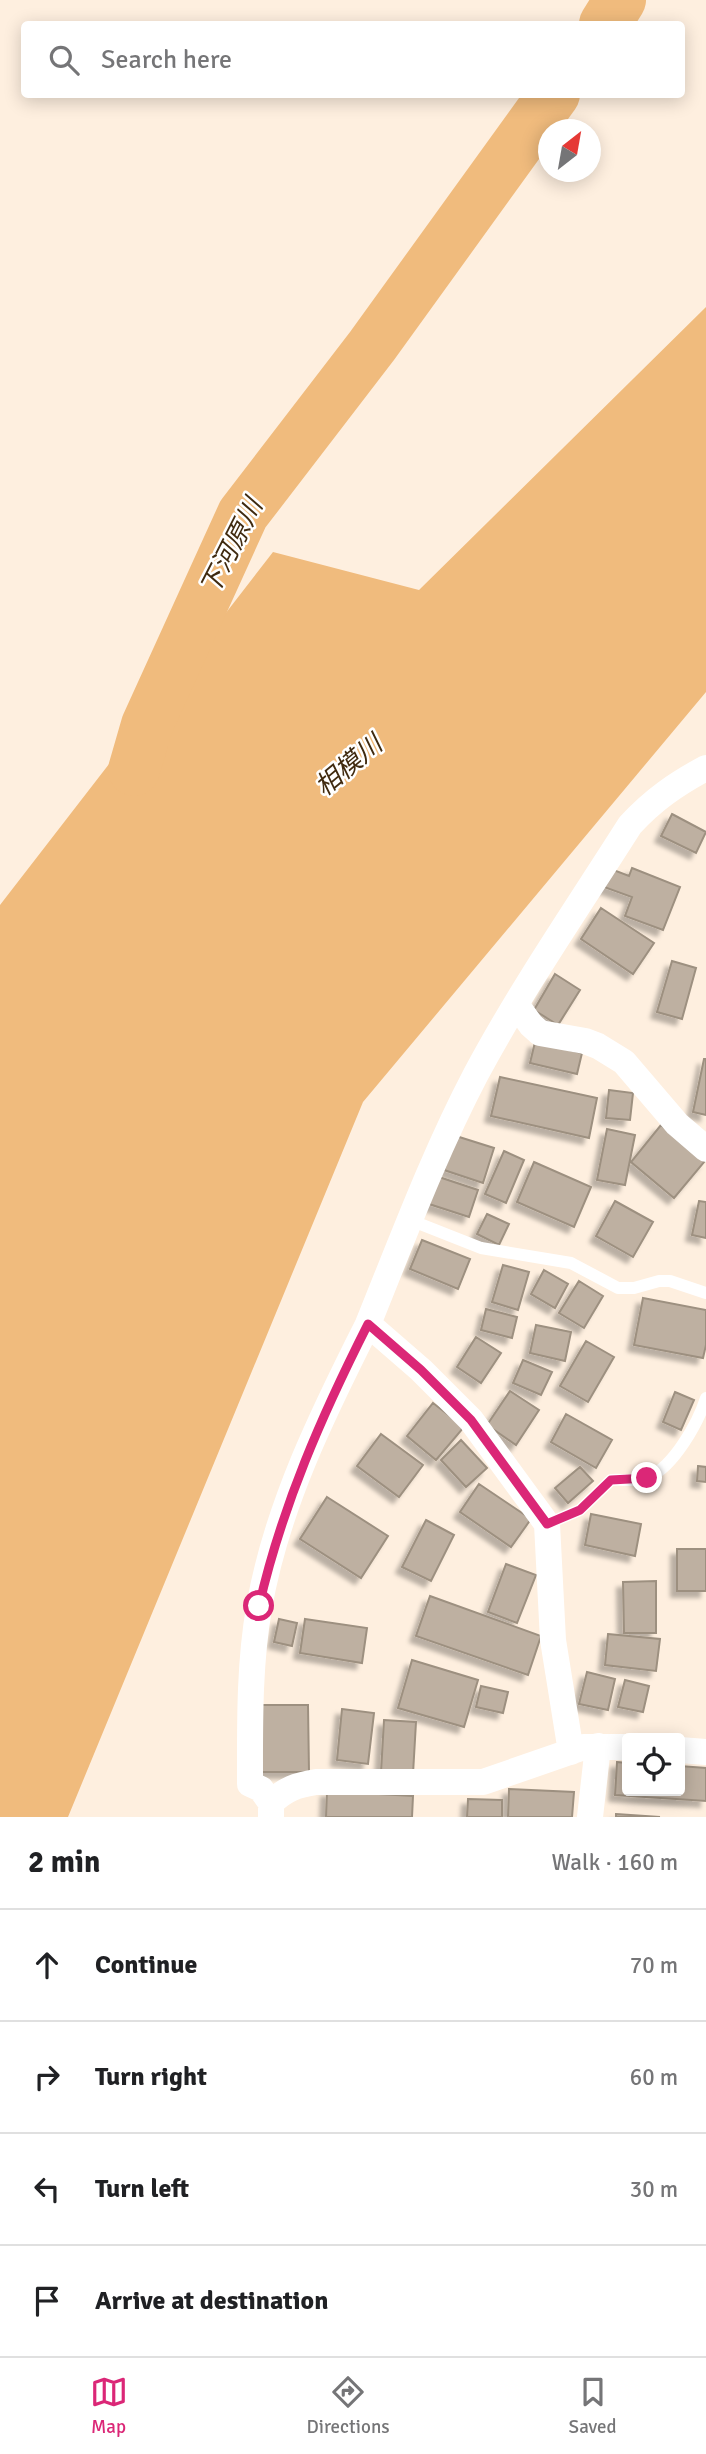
<!DOCTYPE html>
<meta charset="utf-8">
<style>
body{margin:0;font-family:Signika,"Noto Sans JP",sans-serif;background:#f6f6f6;color:#202124}
.controls{position:absolute;right:21px;bottom:21px;display:grid;overflow:hidden;border-radius:7px;box-shadow:0 4px 18px #0003}
.controls button{width:63px;height:63px;display:grid;place-items:center;padding:0;border:0;border-bottom:2px solid #e0e0e0;background:#fff;color:#202124;font:35px sans-serif}
.compass{position:absolute;left:538px;top:119px;width:63px;height:63px;border-radius:50%;background:#fff;box-shadow:0 4px 18px #0003;rotate:31deg}
.stop{position:absolute;width:21px;height:21px;margin:-16px;border:5px solid #db2777;border-radius:50%;background:#fff}
.stop.end{background:#db2777;border-color:#fff;box-shadow:0 2px 7px #0008}
.list{margin:0;padding:0;list-style:none}
h2{display:flex;justify-content:space-between;align-items:center;height:91px;margin:0;padding:0 28px;font-size:30px}
h2 small{font-size:23px;font-weight:400;color:#757577}
.list li{display:grid;grid-template-columns:46px 1fr auto;gap:21px;align-items:center;box-sizing:border-box;height:112px;padding:0 28px;border-top:2px solid #e0e0e0}
.list b{display:block;font-size:26px;white-space:nowrap}
.list em{font-size:23px;font-style:normal;color:#757577}
.icon{flex:none;width:38px;height:38px;fill:none;stroke:currentColor;stroke-width:2;stroke-linecap:round;stroke-linejoin:round}
.map{position:relative;flex:none;width:706px;height:1817px;overflow:hidden}
.search{position:absolute;background:#fff;box-shadow:0 4px 18px #0003;left:21px;right:21px;top:21px;height:77px;display:flex;align-items:center;gap:18px;box-sizing:border-box;padding:0 24px;border-radius:7px;color:#757577;font-size:26px}
.sheet{height:539px;background:#fff}
nav{display:flex;justify-content:space-around;align-items:center;box-sizing:border-box;height:98px;border-top:2px solid #e0e0e0;background:#fff;font-size:19px;color:#757577}
nav a{display:grid;justify-items:center;gap:4px}
nav .on{color:#db2777}
.map>svg:first-child{display:block}
.water{fill:#f0bb7d}
.lines{fill:none;stroke-linecap:round;stroke-linejoin:round}
.river{stroke:#f0bb7d;stroke-width:52}
.building{fill:#beb0a1;stroke:#9d9080;stroke-width:2;filter:url(#shadow)}
.service{stroke:#fff;stroke-width:12}
.minor{stroke:#fff;stroke-width:26}
.route{stroke:#db2777;stroke-width:9}
.labels{text-anchor:middle;dominant-baseline:central;stroke-width:5;stroke-linejoin:round;paint-order:stroke}
.water-label{font-size:26px;font-style:italic;fill:#402a0f;stroke:#fff}
</style>
<div class="map">
<svg width="706" height="1817" viewBox="0 0 706 1817">
<defs>
<filter id="shadow"><feDropShadow dx="-6" dy="6" stdDeviation="2" flood-color="#0004"/></filter>
</defs>
<rect width="100%" height="100%" fill="#feefdf"/>
<path class="water" d="M706,307V692L363,1102L68,1817H0V905L273,552L419,590Z"/>
<g class="lines">
<path class="river" d="M605,24L620,0
M134,770L147,725L243,514L372,346L554,94"/>
</g>
<path class="building" d="M672,814L706,832L696,853L661,836Z
M632,868L680,887L663,930L625,916L632,897L604,887L611,869L629,876Z
M601,908L654,943L633,974L581,939Z
M672,961L696,968L682,1019L657,1012Z
M555,974L580,990L558,1025L534,1010Z
M535,1042L582,1053L577,1074L530,1063Z
M704,1059H706V1115L693,1112Z
M500,1077L597,1098L589,1138L491,1116Z
M609,1090L633,1093L630,1120L606,1118Z
M661,1125L705,1161L674,1198L631,1162Z
M607,1129L635,1135L625,1185L597,1180Z
M456,1136L494,1148L483,1183L444,1170Z
M504,1151L524,1160L506,1203L485,1194Z
M534,1162L591,1187L574,1227L517,1202Z
M439,1177L478,1190L469,1217L429,1204Z
M615,1201L653,1222L633,1257L596,1236Z
M699,1201L706,1202V1238L692,1235Z
M487,1214L509,1224L499,1245L477,1234Z
M422,1240L470,1259L458,1289L410,1269Z
M503,1265L529,1272L518,1310L492,1302Z
M544,1270L568,1284L555,1308L531,1294Z
M579,1281L603,1296L584,1328L559,1313Z
M643,1298L706,1310V1345L703,1358L634,1345Z
M486,1309L517,1317L512,1338L481,1330Z
M536,1325L571,1332L565,1361L530,1353Z
M476,1337L501,1353L481,1383L457,1367Z
M586,1341L614,1357L588,1402L560,1386Z
M523,1360L552,1372L541,1395L513,1383Z
M510,1391L539,1410L516,1445L487,1425Z
M675,1392L694,1400L681,1430L663,1422Z
M433,1403L464,1427L436,1460L407,1436Z
M566,1414L612,1440L596,1468L551,1442Z
M381,1434L423,1465L399,1497L357,1466Z
M461,1440L487,1468L466,1487L441,1460Z
M698,1466L706,1467V1482L697,1481Z
M580,1467L593,1481L568,1503L555,1488Z
M479,1484L531,1519L511,1547L460,1512Z
M327,1497L388,1536L361,1578L300,1539Z
M591,1514L641,1524L635,1556L585,1545Z
M426,1520L454,1535L431,1581L402,1567Z
M677,1549H706V1591H677Z
M506,1564L536,1575L517,1623L488,1612Z
M656,1581V1633H624L623,1582Z
M430,1596L541,1636L528,1675L416,1636Z
M279,1619L297,1623L292,1646L274,1642Z
M305,1619L367,1628L362,1663L300,1653Z
M608,1634L660,1639L656,1671L605,1665Z
M412,1660L478,1680L464,1727L398,1708Z
M587,1672L615,1679L608,1710L579,1704Z
M625,1680L649,1686L643,1712L618,1707Z
M481,1686L508,1692L503,1713L476,1707Z
M258,1705H308L309,1772H258Z
M342,1709L374,1713L368,1764L337,1760Z
M384,1720L416,1722L413,1774L381,1772Z
M617,1762L627,1763V1791H680V1766L706,1768V1801L615,1795Z
M509,1789L574,1792L572,1817H508Z
M327,1791L413,1796L412,1817H326Z
M468,1799L502,1800V1817H467Z
M616,1814L660,1817H616Z"/>
<g class="lines">
<path class="service" d="M410,1220L481,1248L571,1263L618,1288H634L659,1281H670L706,1293
M547,1524L580,1510L611,1480C622,1479 639,1482 649,1477C674,1466 698,1423 706,1398"/>
<path class="minor" d="M516,1004L531,1025L540,1033L585,1041L598,1046L624,1062L677,1124L706,1149
M680,1750L706,1752
M571,1752L553,1640L547,1524L471,1420L421,1370L368,1324C402,1240 434,1154 476,1074C522,988 578,907 630,825C653,800 676,784 706,768
M271,1803L261,1789L250,1784C250,1725 249,1666 259,1608C276,1508 323,1413 368,1324
M271,1817V1803C285,1789 297,1785 316,1782H483L584,1747H627
M590,1817L598,1746"/>
</g>
<g class="lines">
<path class="route" d="M259,1606C282,1506 322,1415 368,1324L421,1370L471,1420L547,1524L580,1510L611,1480L647,1478"/>
</g>
<g class="labels">
<g class="water-label">
<text transform="translate(232 547) rotate(-63)">下河原川</text>
<text transform="translate(349 766) rotate(-40)">相模川</text>
</g>
</g>
</svg>
<div class="controls">
<button><svg class="icon" aria-label="locate" viewBox="0 0 24 24"><circle cx="12" cy="12" r="6"/><path d="M12 2v4M12 18v4M2 12h4M18 12h4"/></svg></button>
</div>
<svg class="compass" viewBox="-18 -18 36 36"><path d="M0-13l5 13h-10z" fill="#e53935"/><path d="M0 13l5-13h-10z" fill="#757577"/></svg>
<div class="stop" style="left:259px;top:1606px"></div>
<div class="stop end" style="left:647px;top:1478px"></div>
<div class="search"><svg class="icon" aria-label="search" viewBox="0 0 24 24"><circle cx="10" cy="10" r="6"/><path d="M15 15l6 6"/></svg>Search here</div>
</div>
<section class="sheet">
<h2>2 min<small>Walk · 160 m</small></h2>
<ul class="list">
<li><svg class="icon" aria-label="ahead" viewBox="0 0 24 24"><path d="M12 20V5M6 11l6-6 6 6"/></svg><div><b>Continue</b></div><em>70 m</em></li>
<li><svg class="icon" aria-label="right" viewBox="0 0 24 24"><path d="M7 20v-9h11M14 6l5 5-5 5"/></svg><div><b>Turn right</b></div><em>60 m</em></li>
<li><svg class="icon" aria-label="left" viewBox="0 0 24 24"><path d="M17 20v-9H6M10 6l-5 5 5 5"/></svg><div><b>Turn left</b></div><em>30 m</em></li>
<li><svg class="icon" aria-label="arrive" viewBox="0 0 24 24"><path d="M6 21V4h12l-3 4 3 4H6"/></svg><div><b>Arrive at destination</b></div></li>
</ul>
</section>
<nav>
<a class="on"><svg class="icon" aria-label="map" viewBox="0 0 24 24"><path d="M3 6l6-2 6 2 6-2v14l-6 2-6-2-6 2zM9 4v14M15 6v14"/></svg>Map</a>
<a><svg class="icon" aria-label="directions" viewBox="0 0 24 24"><path d="M12 3l9 9-9 9-9-9zM9 14v-3h6M13 9l2 2-2 2"/></svg>Directions</a>
<a><svg class="icon" aria-label="saved" viewBox="0 0 24 24"><path d="M7 4h10v16l-5-4-5 4z"/></svg>Saved</a>
</nav>
